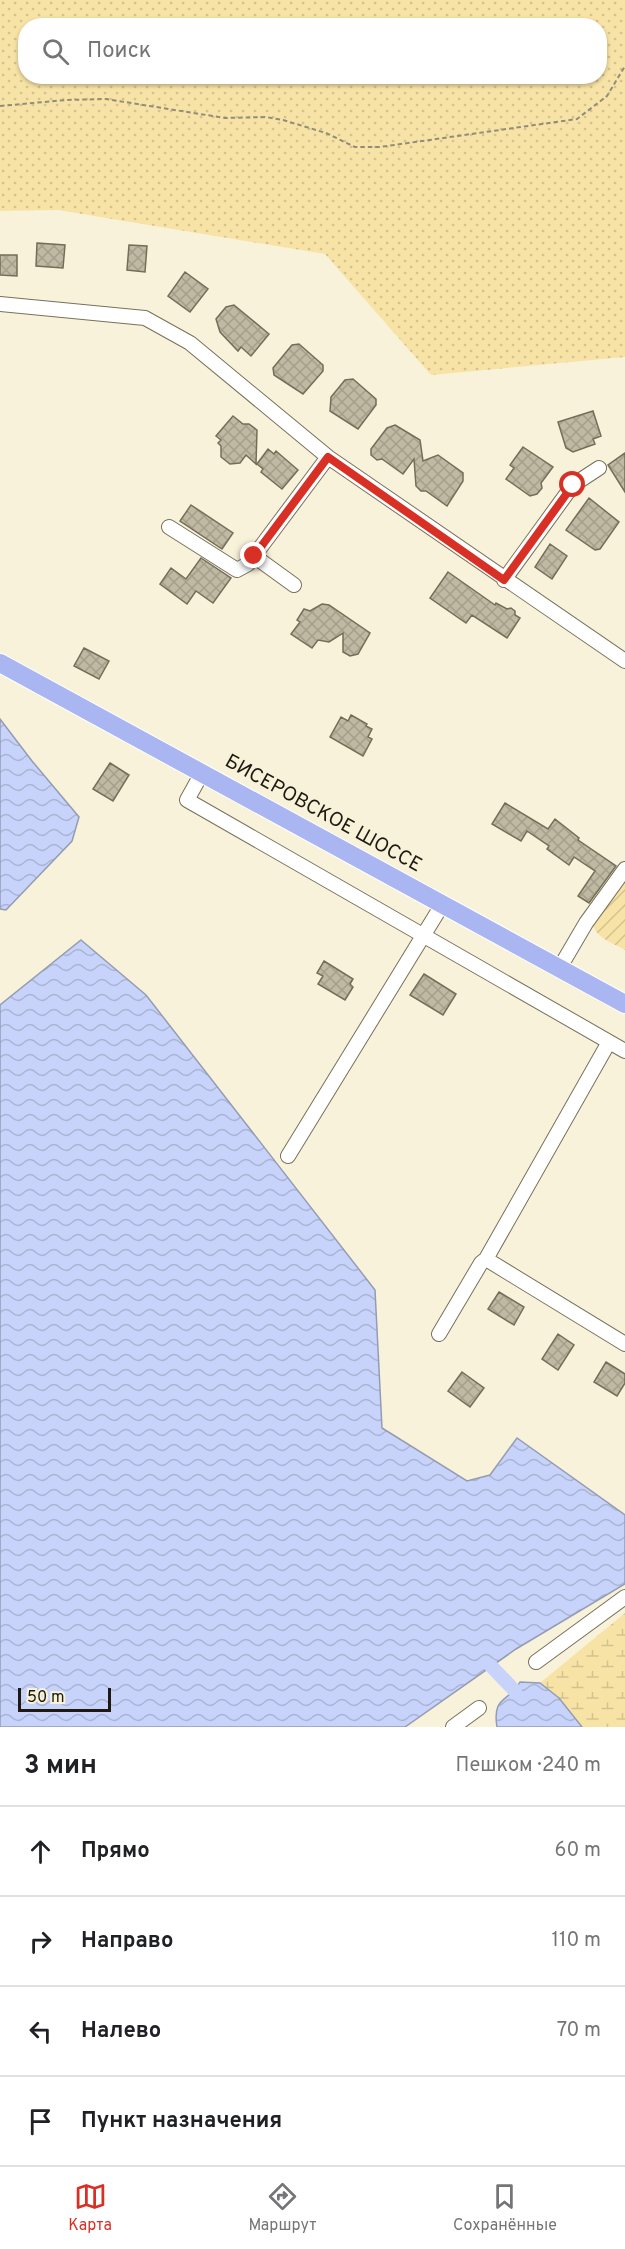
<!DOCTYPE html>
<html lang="ru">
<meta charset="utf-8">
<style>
body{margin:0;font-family:Overpass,sans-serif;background:#f6f6f6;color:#202124}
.scale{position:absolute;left:18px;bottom:15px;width:93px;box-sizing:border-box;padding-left:6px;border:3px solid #1d1a12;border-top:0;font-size:16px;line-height:21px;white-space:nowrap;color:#1d1a12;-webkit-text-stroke:4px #f9f2da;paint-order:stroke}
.stop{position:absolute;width:18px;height:18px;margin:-14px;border:4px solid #d93025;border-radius:50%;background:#fff}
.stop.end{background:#d93025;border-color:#fff;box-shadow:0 2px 6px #0008}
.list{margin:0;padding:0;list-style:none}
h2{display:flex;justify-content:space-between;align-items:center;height:78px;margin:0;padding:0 24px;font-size:26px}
h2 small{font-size:20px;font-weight:400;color:#757577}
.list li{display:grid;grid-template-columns:39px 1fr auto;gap:18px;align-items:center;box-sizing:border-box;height:90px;padding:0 24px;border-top:2px solid #e0e0e0}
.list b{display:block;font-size:22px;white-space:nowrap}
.list em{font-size:20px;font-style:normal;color:#757577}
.icon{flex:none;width:33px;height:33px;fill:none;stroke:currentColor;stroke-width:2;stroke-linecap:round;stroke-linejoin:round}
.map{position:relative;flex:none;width:625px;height:1727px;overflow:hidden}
.search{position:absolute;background:#fff;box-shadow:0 2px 4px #0004;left:18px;right:18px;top:18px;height:66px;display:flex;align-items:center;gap:15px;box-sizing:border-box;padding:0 21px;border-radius:24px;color:#757577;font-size:22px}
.sheet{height:438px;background:#fff}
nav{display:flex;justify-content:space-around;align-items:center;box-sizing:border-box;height:84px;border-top:2px solid #e0e0e0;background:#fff;font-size:16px;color:#757577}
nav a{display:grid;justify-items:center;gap:3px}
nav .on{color:#d93025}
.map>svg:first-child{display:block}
.grass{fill:url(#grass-dots);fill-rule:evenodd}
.wetland{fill:url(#wetland-marsh)}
.garden{fill:url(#garden-furrows)}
.water{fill:url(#water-waves);stroke:#949cb4;stroke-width:1.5}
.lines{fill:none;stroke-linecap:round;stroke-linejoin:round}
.canal{stroke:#c7d3fa;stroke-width:14}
.building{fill:url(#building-cross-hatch);stroke:#746d58;stroke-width:1.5}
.minor-casing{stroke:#77715c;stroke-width:16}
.major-casing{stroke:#fff;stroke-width:20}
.path{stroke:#918c7c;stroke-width:2;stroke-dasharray:4.5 3;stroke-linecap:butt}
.minor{stroke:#fff;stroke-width:14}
.major{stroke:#aab6f1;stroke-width:18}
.route{stroke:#d93025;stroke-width:8}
.labels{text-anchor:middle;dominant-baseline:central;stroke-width:5;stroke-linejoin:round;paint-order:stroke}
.street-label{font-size:20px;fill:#1d1a12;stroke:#f9f2da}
</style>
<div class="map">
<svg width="625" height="1727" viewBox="0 0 625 1727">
<defs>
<pattern id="grass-dots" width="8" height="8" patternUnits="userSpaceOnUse" patternTransform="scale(1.5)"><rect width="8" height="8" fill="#f8e3a6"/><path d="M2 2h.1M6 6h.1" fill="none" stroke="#d4c28e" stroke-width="1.8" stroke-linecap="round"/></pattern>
<pattern id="wetland-marsh" width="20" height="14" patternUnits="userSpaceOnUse" patternTransform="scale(1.5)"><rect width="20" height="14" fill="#f8e3a6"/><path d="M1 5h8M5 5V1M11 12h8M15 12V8" fill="none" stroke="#d4c28e"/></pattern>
<pattern id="garden-furrows" width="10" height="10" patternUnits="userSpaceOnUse" patternTransform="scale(1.5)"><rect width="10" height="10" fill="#f8e3a6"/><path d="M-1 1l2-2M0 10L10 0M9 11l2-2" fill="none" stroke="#d4c28e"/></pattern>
<pattern id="water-waves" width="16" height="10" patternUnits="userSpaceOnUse" patternTransform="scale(1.5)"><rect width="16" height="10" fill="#c7d3fa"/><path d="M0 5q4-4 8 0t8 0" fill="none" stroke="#aab5d5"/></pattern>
<pattern id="building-cross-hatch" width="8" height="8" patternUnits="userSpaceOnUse" patternTransform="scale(1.5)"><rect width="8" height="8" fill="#bfb8a2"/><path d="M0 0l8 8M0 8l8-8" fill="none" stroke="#a49e8a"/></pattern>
</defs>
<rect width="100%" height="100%" fill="#f9f2da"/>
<path class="grass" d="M0,0H625V357L431,375L325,254L58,210L0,211ZM26,26H600V76H26Z"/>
<path class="wetland" d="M625,1613V1727H582L559,1698L540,1683Z"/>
<path class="garden" d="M625,881V950C615,944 596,938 593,925Z"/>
<path class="water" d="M0,719L32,761L79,817L72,841L6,910L0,909Z
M81,940L146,995L375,1290L382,1428L467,1481L490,1475L517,1438L625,1515V1584L516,1649L405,1727H0V1005Z
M520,1682L540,1683L559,1698L582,1727H497C492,1696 508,1703 520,1682Z"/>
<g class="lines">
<path class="canal" d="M491,1666L515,1691"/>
</g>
<path class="building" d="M37,243L65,245L63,268L36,266Z
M129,245L147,246L145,272L127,270Z
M0,255H17V276L0,275Z
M185,272L208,289L190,312L168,296Z
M234,305L269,334L251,356L241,347L238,351L220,332L216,319L226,307Z
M299,344L323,365V371L303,394L274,375L273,368L292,345Z
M353,379L376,399V405L358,429L330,411L331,397L345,380Z
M593,411L601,436L593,439L595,444L573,452L566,448L558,422Z
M233,416L243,424H249L257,430L256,464L246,455L240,463L230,464L221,457V446L218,443L221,440L216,436Z
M395,425L420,440L423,461L438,455L463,473V481L447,506L426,491H421L416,486L414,459L403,474L382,459L377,460L371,455V449L387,428Z
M523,447L553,467L541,483L542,488L537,494L530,496L506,479L514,468L510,465Z
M268,449L274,454L276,451L298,470L282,489L261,472L263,469L257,464Z
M625,453V492L608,465Z
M589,498L619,522L600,549L595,550L566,530Z
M191,505L233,533L222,549L180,521Z
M550,544L567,556L552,579L535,567Z
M201,558L231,578L213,603L196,591L187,604L160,584L171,568L186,579Z
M448,572L495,605L496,603L507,609L511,608L515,611V615L520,618L507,638L472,615L466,623L430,598Z
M322,604L329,605L370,633L358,654L350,656L343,652V633L329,642L318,640L312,648L291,634L300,622L297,620L304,609L310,611Z
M84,648L109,661L99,679L74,666Z
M351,715L367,724L366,726L372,729L368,737L372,739L363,756L330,737L341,717L348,721Z
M110,763L129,775L113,801L93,789Z
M505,803L548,829L555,819L579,838L578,840L616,866L589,903L578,896L595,871L574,857L569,865L547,849L549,846L527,831L521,841L492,824Z
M324,961L353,979L350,984L353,987L345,1000L318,984L323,976L317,973Z
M424,974L456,994L443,1015L410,995Z
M499,1292L524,1307L514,1325L488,1309Z
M558,1334L574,1345L558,1370L542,1359Z
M606,1362L625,1374V1383L617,1396L594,1382Z
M462,1372L484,1388L470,1407L448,1391Z"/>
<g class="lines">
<g class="minor-casing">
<path id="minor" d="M0,304L145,318L190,343L328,457L625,661
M169,527L237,570L248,564L254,556
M504,580L573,485L599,468
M294,585L254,556L328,457
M202,773L187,800L625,1051
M559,969L586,923L625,869
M288,1156L442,905
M486,1259L625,1344
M439,1334L481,1263L486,1259L609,1042
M536,1662L625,1597
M453,1727L479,1708"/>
</g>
<g class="major-casing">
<path id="major" d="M0,663L625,1004"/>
</g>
<path class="path" d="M0,106L66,100L106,99L225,118L266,117L283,120L326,133L355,147H380L577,119L607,96L625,66"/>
<use href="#minor" class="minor"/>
<use href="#major" class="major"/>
</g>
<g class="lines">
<path class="route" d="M254,556L328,457L504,580L573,485"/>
</g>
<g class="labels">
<g class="street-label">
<text transform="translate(323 814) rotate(29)">БИСЕРОВСКОЕ ШОССЕ</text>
</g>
</g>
</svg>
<div class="scale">50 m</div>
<div class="stop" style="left:573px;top:485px"></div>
<div class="stop end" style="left:254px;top:556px"></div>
<div class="search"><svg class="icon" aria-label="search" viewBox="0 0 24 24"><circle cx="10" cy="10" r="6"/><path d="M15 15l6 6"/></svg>Поиск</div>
</div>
<section class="sheet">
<h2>3 мин<small>Пешком · 240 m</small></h2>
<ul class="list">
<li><svg class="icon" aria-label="ahead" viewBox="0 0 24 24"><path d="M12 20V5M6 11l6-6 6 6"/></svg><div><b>Прямо</b></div><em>60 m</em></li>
<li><svg class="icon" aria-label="right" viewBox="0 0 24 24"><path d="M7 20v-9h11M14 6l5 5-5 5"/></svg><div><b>Направо</b></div><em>110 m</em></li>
<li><svg class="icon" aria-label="left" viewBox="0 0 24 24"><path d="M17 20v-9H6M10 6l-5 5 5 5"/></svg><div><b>Налево</b></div><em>70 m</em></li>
<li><svg class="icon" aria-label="arrive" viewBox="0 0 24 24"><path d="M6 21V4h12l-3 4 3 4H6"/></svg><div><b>Пункт назначения</b></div></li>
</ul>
</section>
<nav>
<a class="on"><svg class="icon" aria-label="map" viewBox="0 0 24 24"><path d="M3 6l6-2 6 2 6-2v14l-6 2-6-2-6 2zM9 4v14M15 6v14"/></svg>Карта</a>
<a><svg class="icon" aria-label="directions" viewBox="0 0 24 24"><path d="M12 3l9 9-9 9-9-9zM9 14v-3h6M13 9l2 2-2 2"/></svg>Маршрут</a>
<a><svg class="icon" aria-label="saved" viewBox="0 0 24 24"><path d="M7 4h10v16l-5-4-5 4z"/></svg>Сохранённые</a>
</nav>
